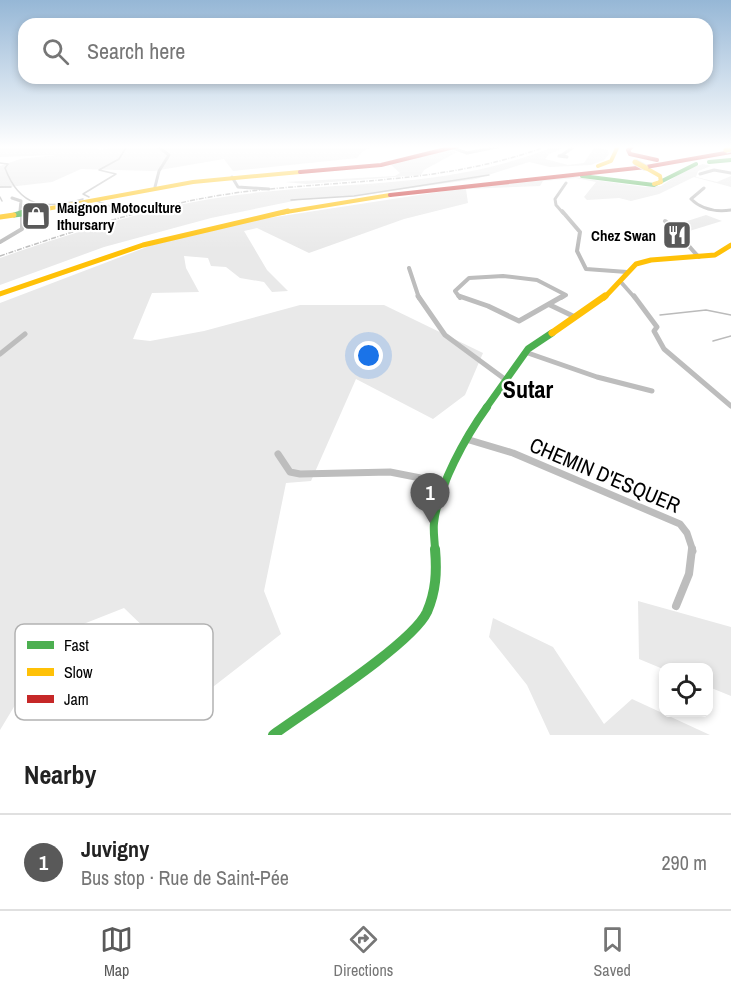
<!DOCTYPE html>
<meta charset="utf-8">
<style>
body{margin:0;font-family:"Archivo Narrow",sans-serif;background:#f6f6f6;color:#222}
.controls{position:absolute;right:18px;bottom:18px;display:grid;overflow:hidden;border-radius:12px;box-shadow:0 3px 9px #0003}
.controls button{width:54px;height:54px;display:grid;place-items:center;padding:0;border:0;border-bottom:2px solid #e0e0e0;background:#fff;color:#222;font:30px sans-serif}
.you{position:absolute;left:369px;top:356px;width:21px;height:21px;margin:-15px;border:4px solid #fff;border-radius:50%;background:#1a73e8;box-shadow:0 0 0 9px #1a73e833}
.badge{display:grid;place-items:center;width:39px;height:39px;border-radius:50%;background:#595959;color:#fff;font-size:20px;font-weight:700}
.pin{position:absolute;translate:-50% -50px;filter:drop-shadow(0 2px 3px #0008)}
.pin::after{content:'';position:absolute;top:32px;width:21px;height:18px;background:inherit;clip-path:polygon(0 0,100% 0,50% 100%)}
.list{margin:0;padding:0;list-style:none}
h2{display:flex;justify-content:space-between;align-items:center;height:78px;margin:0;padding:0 24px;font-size:26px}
h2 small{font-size:20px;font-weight:400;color:#767676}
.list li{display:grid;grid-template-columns:39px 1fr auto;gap:18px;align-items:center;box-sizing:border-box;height:96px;padding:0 24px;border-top:2px solid #e0e0e0}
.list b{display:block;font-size:22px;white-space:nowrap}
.list p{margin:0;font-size:20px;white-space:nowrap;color:#767676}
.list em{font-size:20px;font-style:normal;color:#767676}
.icon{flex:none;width:33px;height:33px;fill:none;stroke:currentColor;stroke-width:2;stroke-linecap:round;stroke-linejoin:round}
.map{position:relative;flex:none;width:731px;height:735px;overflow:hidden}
.search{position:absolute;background:#fff;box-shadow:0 3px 9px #0003;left:18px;right:18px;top:18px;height:66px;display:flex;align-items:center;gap:15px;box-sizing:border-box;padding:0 21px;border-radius:18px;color:#767676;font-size:22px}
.sheet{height:174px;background:#fff}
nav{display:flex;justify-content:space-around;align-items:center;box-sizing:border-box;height:84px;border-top:2px solid #e0e0e0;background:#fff;font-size:16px;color:#767676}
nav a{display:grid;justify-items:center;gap:3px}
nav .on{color:#595959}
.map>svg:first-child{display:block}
.green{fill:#e9e9e9}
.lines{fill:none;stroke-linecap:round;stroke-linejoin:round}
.stream{stroke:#bbb;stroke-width:1.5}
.street-far4{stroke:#bdbdbd;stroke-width:3}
.street-far3{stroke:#bdbdbd;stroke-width:4}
.street-far2{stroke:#bdbdbd;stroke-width:5}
.street-far1{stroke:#bdbdbd;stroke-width:7}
.street{stroke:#bdbdbd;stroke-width:8}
.fast-far4{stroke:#4caf50;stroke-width:4}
.fast-far3{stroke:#4caf50;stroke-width:5}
.fast-far2{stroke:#4caf50;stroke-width:7}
.fast-far1{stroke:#4caf50;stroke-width:8}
.fast{stroke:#4caf50;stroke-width:10}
.slow-far2{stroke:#ffc107;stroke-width:4}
.slow-far1{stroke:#ffc107;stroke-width:5}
.slow{stroke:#ffc107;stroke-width:7}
.jam{stroke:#c62828;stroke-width:4}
.rail{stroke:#bdbdbd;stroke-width:1.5;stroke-dasharray:5 1.5 1 1.5;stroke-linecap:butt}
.slow-bridge-casing{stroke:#dbdbdb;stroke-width:7;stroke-linecap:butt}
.slow-bridge{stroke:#ffc107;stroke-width:5}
.labels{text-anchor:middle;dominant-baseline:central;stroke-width:4.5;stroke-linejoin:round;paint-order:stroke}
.far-poi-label{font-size:15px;font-weight:bold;fill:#000;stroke:#fff;text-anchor:start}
.near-street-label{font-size:21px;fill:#000;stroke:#fff}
.district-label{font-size:24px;font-weight:bold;fill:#000;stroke:#fff}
.key{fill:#fff;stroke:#b2b2b2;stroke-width:1.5}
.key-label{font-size:16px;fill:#000}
</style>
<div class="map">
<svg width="731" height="735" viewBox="0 0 731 735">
<rect width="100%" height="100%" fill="#fff"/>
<path class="green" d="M0,146H98L99,150L118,146H374L362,152L357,158L233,171L224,159L154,171L81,169L52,182L0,188V166L20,159L56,155L0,157Z
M555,146H569L549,154L545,159L568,165L584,163L594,148L591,146L608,150L609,154L604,160L591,165L550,167L529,162L476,179L355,196L298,200L211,218L104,247L0,285V258C78,231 155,206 237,195C347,180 449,190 555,146Z
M450,150L457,152L424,170L421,175L306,184L285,182L395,176L400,173L390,164Z
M703,164L711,166L698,171L696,177L717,182L731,176V187L694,177L659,194L631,201L619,198L587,200L584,197L596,182L576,178L543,181L540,186L466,189L468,203L404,219L309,253L257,228L244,231L267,270L288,291L272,292L264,282L240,278L226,267L211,266L208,258L184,256L186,268L199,292L152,293L133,339L150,341L204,331L300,305H384L483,353L465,395L433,419L356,379L311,481L286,483L264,591L281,634L209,690L124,608L58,634L0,730V303L152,245L256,220L471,187L566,176L645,187L661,186L687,169Z
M706,215L722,221L686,232L675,225Z
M638,601L731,627V696L709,687L708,668L663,669L639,659Z
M493,618L553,647L604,724L632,699L710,735H550L527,685L489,637Z"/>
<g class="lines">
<path class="stream" d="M0,163L8,164L5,168C20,208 45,210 83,199
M0,187H11
M0,197L2,201
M89,197L83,194L116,174L99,170L119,159L127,146
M291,200L354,196L489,175
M97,201L125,212
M660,315L706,310L731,315
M713,341L731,336"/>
<path class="street-far4" d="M453,148L467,153L502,146
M562,155L567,157L559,156Z
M562,155L575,146
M700,174L714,170L731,173
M232,177L238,187L269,189
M155,187L159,171L169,155L157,146
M704,188L691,199C702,210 716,212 731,210
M12,198L21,201L20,211
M563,213L556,205L555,199L566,183"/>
<path class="street-far3" d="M562,211L580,232L577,251L586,269L627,272
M665,221C680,231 686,245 699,257
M0,242L22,229V216
M409,268L419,298
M620,281L635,298
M460,298L455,291L469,278L503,276L537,280L566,295L561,298"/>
<path class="street-far2" d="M418,296L445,335L506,380
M459,296L488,306L519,321L563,296
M634,296L657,327L654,331L664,349L731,406
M550,305L575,317
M525,352L597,377L652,391
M0,354L25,334"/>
<path class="street-far1" d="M466,439L513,453L680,524L687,533L693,551
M278,454L290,472L300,474L390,472L446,483"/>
<path class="street" d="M676,606L689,574L692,549"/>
<path class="fast-far4" d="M709,162L731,160
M582,176L654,185L696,164
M21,213H30"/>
<path class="fast-far3" d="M26,211L14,215L30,213L27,211"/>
<path class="fast-far2" d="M486,408L528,349L552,333"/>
<path class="fast-far1" d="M435,551C435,542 433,532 434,523C438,486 466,436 487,407"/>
<path class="fast" d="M273,735C306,711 412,644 427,612C436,591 437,572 435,549"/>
<path class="slow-far2" d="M598,166L611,161L618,146
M646,168L660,176L661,182L654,184
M30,212L193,182L300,172
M280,213L390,195"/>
<path class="slow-far1" d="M30,212L34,211
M0,217L14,215
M0,294L143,245L288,211
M604,298L636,264L651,260L715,255L731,245"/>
<path class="slow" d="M552,333L605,296"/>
<path class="jam" d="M633,146L628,150L630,154L657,160
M300,172L381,165L458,146
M390,195L646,167L731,152"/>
<path class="rail" d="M0,256C79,229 159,203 242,192C351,179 443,184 548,146"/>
<g class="slow-bridge-casing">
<path id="slow-bridge" d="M726,150L731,149
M635,162L646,168"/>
</g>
<use href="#slow-bridge" class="slow-bridge"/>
</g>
<linearGradient id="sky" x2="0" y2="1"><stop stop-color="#96b7d6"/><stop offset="0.59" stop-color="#fff"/><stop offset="1" stop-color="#fff" stop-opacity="0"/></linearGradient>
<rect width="731" height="249" fill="url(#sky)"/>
<defs>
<g id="shop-square" transform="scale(1.5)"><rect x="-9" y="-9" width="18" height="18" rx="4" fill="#595959" stroke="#fff"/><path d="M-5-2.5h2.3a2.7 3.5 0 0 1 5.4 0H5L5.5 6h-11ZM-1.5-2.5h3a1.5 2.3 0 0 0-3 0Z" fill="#fff"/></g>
<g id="restaurant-square" transform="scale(1.5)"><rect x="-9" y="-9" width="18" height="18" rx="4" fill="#595959" stroke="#fff"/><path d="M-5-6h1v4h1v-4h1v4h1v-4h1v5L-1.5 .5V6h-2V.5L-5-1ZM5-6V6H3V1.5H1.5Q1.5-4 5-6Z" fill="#fff"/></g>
</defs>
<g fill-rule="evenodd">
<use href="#shop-square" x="36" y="216"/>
<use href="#restaurant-square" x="677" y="235"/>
</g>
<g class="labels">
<g class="far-poi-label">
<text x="57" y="207">Maignon Motoculture<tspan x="57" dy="17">Ithursarry</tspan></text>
<text x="656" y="235" text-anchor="end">Chez Swan</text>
</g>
<g class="near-street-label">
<text transform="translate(605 475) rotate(23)">CHEMIN D'ESQUER</text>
</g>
<g class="district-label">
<text x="528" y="389">Sutar</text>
</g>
</g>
<rect x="15" y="624" width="198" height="96" rx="9" class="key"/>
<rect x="27" y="641" width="27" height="8" fill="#4caf50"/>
<rect x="27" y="668" width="27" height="8" fill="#ffc107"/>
<rect x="27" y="695" width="27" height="8" fill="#c62828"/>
<g class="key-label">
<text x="64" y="651">Fast</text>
<text x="64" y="678">Slow</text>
<text x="64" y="705">Jam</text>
</g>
</svg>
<div class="controls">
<button><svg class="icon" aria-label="locate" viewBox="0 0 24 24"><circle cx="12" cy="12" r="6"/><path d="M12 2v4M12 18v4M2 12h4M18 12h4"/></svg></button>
</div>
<div class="you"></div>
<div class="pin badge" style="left:430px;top:523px">1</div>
<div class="search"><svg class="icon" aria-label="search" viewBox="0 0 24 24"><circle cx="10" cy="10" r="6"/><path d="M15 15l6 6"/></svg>Search here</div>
</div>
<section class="sheet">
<h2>Nearby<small></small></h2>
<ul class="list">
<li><span class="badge">1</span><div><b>Juvigny</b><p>Bus stop · Rue de Saint-Pée</p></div><em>290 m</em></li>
</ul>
</section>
<nav>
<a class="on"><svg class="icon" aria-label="map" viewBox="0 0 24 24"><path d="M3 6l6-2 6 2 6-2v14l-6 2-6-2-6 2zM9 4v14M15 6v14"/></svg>Map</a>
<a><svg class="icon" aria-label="directions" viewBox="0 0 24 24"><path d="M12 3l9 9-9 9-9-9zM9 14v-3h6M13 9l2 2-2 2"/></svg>Directions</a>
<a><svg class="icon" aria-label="saved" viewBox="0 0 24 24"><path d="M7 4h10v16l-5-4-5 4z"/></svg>Saved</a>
</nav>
